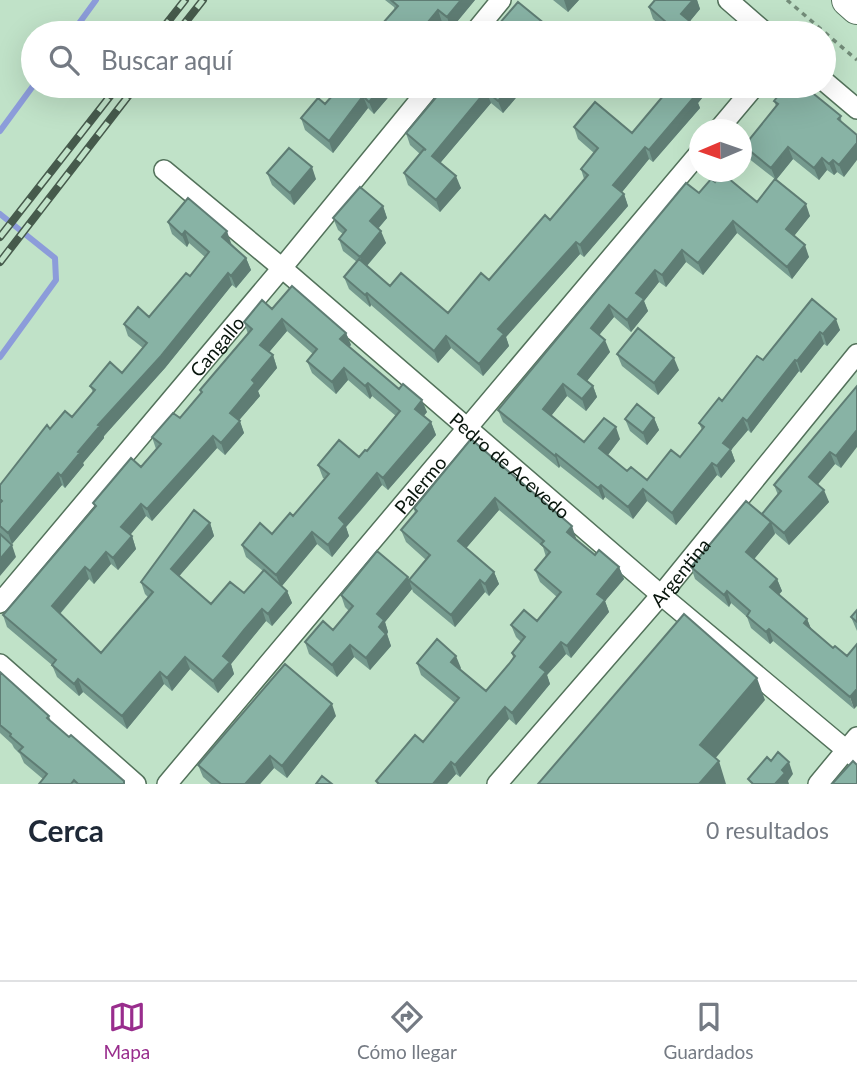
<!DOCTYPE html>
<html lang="es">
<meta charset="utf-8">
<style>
body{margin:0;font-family:Lato,sans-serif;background:#f6f6f7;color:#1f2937}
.compass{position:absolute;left:689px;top:119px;width:63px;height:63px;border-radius:50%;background:#fff;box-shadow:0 7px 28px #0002;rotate:268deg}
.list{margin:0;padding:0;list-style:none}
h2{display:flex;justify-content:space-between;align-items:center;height:91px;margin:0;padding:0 28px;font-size:30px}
h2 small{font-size:23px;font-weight:400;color:#747a83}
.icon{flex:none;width:38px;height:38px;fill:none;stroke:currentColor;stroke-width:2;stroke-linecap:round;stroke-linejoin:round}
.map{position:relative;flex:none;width:857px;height:784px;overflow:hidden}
.search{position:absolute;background:#fff;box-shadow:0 7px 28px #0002;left:21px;right:21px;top:21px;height:77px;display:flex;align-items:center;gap:18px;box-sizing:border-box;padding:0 24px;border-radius:38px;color:#747a83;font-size:26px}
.sheet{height:196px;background:#fff}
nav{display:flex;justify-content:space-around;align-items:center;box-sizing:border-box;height:98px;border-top:2px solid #e0e1e3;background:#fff;font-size:19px;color:#747a83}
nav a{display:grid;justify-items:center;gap:4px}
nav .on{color:#992d8d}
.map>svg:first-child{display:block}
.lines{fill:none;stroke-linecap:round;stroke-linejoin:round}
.stream{stroke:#8c9cda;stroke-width:6}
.minor-casing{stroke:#53725b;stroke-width:22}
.primary-casing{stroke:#53725b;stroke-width:34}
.path{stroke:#738c79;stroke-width:3.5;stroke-dasharray:5 5;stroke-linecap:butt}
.minor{stroke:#fff;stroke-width:19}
.primary{stroke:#fff;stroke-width:32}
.rail-casing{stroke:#465a4c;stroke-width:8}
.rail{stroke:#c0e2c8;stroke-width:5;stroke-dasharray:16;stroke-linecap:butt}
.wall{fill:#759a8e;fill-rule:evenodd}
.shaded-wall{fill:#5f7d74}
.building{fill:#88b3a5;stroke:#5f7d74;stroke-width:2}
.labels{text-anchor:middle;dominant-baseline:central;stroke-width:5;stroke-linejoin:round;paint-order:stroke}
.street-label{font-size:19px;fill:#08150c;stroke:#c0e2c8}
</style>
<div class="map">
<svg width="857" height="784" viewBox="0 0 857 784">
<rect width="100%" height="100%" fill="#c0e2c8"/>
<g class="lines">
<path class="stream" d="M72,33L96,0
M0,131L33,86
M0,214L55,258L56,280L0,357"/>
<g class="minor-casing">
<g id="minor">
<path d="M728,0L766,33"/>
<path d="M474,33L501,0"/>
<path d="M824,81L857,109"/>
<path d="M718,130L755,86"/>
<path id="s1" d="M164,170L282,268L661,595L857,759"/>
<path id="s2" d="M0,603L282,268L431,86"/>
<path d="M0,664L136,784"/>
<path id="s3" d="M167,784L700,152"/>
<path id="s4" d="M497,784L661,595L857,354"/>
<path d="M818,784L857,737"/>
</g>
</g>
<g class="primary-casing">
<path id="primary" d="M848,0L857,8"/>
</g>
<path class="path" d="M787,0L857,60"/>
<use href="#minor" class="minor"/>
<use href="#primary" class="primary"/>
<g class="rail-casing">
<path id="rail" d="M159,33L185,0
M177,33L203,0
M0,237L118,86
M0,262L136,86"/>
</g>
<use href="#rail" class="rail"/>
</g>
<path class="wall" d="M385,0H475L451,29L442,22L385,27L383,23L395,10L394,7Z
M553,0H579L568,12Z
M654,0H697L700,9L690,21L704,33H669L653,19L649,7Z
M498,25L556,33H501Z
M398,86L374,114L368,108L333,153L305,130L301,118L325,104L343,92Z
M460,86H526L503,113L491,103L440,163L461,188L440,212L408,185L404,173L420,154L410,145L406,133L451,96Z
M662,86H712L698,103L700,108L653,162L649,159L622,192L624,194L628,206L584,257L580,254L506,337L509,346L483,376L451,348L438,363L371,305L370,307L349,289L344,277L357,262L343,251L339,239L343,234L338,230L333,218L383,206L387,218L378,229L386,243L367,266L390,286L448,313L489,280L550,220L584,179L581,169L594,153L578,139L574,127L632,133L665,93Z
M774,101L841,116L844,177L837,172L834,175L827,170L819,180L793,159L776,180L810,216L794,236L809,257L792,279L737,233L703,275L686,262L666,287L659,282L644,301L648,311L631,332L614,317L599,335L610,352L587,381L593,386L597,397L586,411L567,396L551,416L584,442L620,439L608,455L627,471L647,480L680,457L702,430L699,423L763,360L812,299L840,330L827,346L824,344L801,373L799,371L751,433L748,430L731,450L735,461L721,478L717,475L676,525L647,501L633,519L605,497L603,500L560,466L559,468L503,422L498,410L699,193L715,182L757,202L775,179L748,158L744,146L776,106Z
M267,173L316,179L294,205L272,185Z
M168,222L231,243L246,258L251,270L236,288L232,285L165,368L104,436V438L83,463L84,465L65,488L62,485L12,544L0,534V485L50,429L72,417L93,392L90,386L122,373L143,348L128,336L124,324L149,317L190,276L205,257L189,243L187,247L172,234Z
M272,309L346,333L351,345L349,347L427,412L424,416L431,422L436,435L388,490L382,485L361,510L346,527L349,536L332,557L317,544L282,586L287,591L292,603L272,626L266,621L248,643L231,664L234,674L218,693L190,669L172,691L164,684L127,729L83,692L79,696L57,677L52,665L7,627L3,615L95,508L93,503L141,467L156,449L152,437L180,418L201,393L200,390L248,334L244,322ZM287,331L313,354L307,361L312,373L336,394L348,380L370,399L372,396L396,416L367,451L359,457L318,465L323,478L325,479L293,516L272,534L242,545L246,557L263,571L244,593L211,604L179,576L214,536L210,523L141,582L145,594L148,597L101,653L60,614L89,579L94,584L111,564L118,570L136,549L132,536L130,535L146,516L152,521L217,448L225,455L244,433L239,420L260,396L258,391L277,368L273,355L269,352Z
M617,354L679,370L658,395L622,366Z
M857,386L841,468L835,464L818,484L829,502L789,545L775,533L754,559L777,579L782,591L779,594L807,619L811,629L833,648L854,709L773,641L770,644L751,628L747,617L731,603L729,607L695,579L691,567L762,515L778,495L774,485Z
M654,418L659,430L647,445L630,431L625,419Z
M471,439L576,538V539L595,555L619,567L624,579L605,601L609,612L571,658L566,654L547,675L550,684L516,725L509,719L460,777L456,774L447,784H377L376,781L423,742L455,703L421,675L417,663L461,668L460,669L486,691L509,664L513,657L512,653L521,642L516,637L511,625L537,621L557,597L540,582L535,570L546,557L543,547L499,510L466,548L494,572L499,584L489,596L485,592L455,627L413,592L412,589L385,622L388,632L387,634L391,646L370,670L354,657L337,677L309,654L305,642L333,630L349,611L345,607L341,595L408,577L409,580L426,560L406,542L401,530L415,513L414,508Z
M857,610V631L851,617Z
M0,672L49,716L51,722L125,784H39L43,779L24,763L20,754L14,748L12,744L0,733Z
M336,716L287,778L274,768L260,784H211L203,777L198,765Z"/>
<path class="shaded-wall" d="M461,0H475L451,29L447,17Z
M564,0H579L568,12Z
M693,0H697L700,9L686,26L681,14Z
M438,10L442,22L433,33H419Z
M383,86H398L374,114L369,102Z
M512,86H526L503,113L498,101Z
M697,86H712L698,103L700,108L653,162L649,150Z
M486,91L491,103L436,168L432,156Z
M363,96L368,108L333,153L329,141Z
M857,143V160L844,177L839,165Z
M645,147L649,159L618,197L613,185Z
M788,147L793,159L776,180L771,168Z
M822,158L827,170L819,180L814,168Z
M833,160L837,172L834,175L829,164Z
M312,167L316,179L294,205L290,193Z
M456,176L461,188L440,212L436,200Z
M624,194L628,206L584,257L580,245Z
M806,204L810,216L790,241L786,229Z
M383,206L387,218L374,233L370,221Z
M733,221L737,233L703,275L698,263Z
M185,231L189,243L187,247L182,235Z
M227,231L231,243L226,249L222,237Z
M381,231L386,243L364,269L360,257Z
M576,242L580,254L506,337L509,346L483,376L479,364L498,329Z
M805,245L809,257L792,279L787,267Z
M682,250L686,262L666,287L662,275Z
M246,258L251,270L236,288L231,276Z
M655,270L659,282L644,301L648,311L631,332L627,320L636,293Z
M228,273L232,285L165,368L104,436V438L83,463L84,465L65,488L61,476L98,425Z
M367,293L371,305L370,307L365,295Z
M609,305L614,317L595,340L591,328Z
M282,319L287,331L265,357L260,345Z
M836,319L840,330L827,346L823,334Z
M820,332L824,344L801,373L797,361Z
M346,333L351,345L345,351L340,339Z
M446,336L451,348L438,363L434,351Z
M605,340L610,352L583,386L578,374Z
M273,355L277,368L258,391L260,396L235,425L230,413L252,380Z
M674,358L679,370L658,395L654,383Z
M795,360L799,371L751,433L747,421Z
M344,368L348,380L336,394L332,382Z
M368,383L372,396L370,399L365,386Z
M563,384L567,396L547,421L543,409Z
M593,386L597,397L586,411L582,399Z
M422,400L427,412L419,421L415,409Z
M654,418L659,430L647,445L643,433Z
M743,418L748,430L731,450L735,461L721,478L717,466L723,443Z
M240,421L244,433L225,455L221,443Z
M431,422L436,435L388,490L383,478Z
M616,427L620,439L604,460L599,448Z
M857,430V447L841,468L836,456Z
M213,436L217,448L152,521L147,509Z
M830,452L835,464L814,489L809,477Z
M556,454L560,466L559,468L555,456Z
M712,463L717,475L676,525L672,513Z
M58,473L62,485L12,544L8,533Z
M377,473L382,485L346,527L349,536L332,557L328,545L339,518Z
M601,485L605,497L603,500L598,488Z
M643,489L647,501L633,519L628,507Z
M824,490L829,502L789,545L784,533Z
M495,498L499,510L462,553L458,541Z
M141,504L146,516L126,540L121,527Z
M771,522L775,534L750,564L746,552Z
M210,523L214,536L175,581L171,569Z
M572,526L576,538L572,544L567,532Z
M312,532L317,544L281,587L276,575Z
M132,536L136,549L118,570L113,558Z
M12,545L16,557L0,576V559Z
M106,552L111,564L94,584L90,571Z
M85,567L89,579L56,618L52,606Z
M619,567L624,579L605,601L609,612L571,658L567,646L597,594Z
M494,572L499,584L489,596L485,584Z
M408,577L412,589L385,622L388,632L387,634L391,646L370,670L366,658L379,627L377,614Z
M777,579L782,591L775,599L770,587Z
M480,580L485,592L455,627L451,615Z
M287,591L292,603L272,626L268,614Z
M727,591L731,603L729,607L724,595Z
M262,609L266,621L231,664L234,674L218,693L213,681L223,656Z
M807,619L812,631L804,623Z
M769,629L773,641L770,644L766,632Z
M561,642L566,654L547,675L550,684L516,725L512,713L540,667Z
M350,645L354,657L337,677L332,665Z
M456,656L461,668L456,674L451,662Z
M185,657L190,669L172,691L167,678Z
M160,672L164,684L127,729L122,716Z
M757,678L765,700L708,767L700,745Z
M78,679L83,692L79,696L74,684Z
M857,689V706L854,709L850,697Z
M332,704L336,716L287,778L282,766Z
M505,707L509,719L460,777L455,765Z
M270,756L274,768L260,784H246Z
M719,761L726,784H699Z
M451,762L456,774L447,784H433Z
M789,762L793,774L788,781L789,784H775L782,770Z"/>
<path class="building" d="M391,0H461L447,17L438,10L419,33H380L386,26L383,23L398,6Z
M655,0H693L681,14L704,33H674L676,31L649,7Z
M518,2L556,33H504L506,31L498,25Z
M722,25L732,33H716Z
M348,86H383L369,102L363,96L329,141L301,118L318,98L325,104L339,88L343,92Z
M460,86H512L498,101L486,91L432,156L456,176L436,200L404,173L424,149L426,150L406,133L443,89L451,96Z
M666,86H697L691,93L695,96L649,150L645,147L613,185L624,194L580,245L576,242L498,329L504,334L479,364L446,336L434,351L367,293L365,295L344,277L359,259L390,286L401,273L448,313L481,273L489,280L545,215L550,220L588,175L581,169L598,148L574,127L595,102L632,133L669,89Z
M786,86H804L841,116L838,119L857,135V143L839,165L833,160L829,164L822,158L814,168L788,147L771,168L744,146L778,104L774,101Z
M289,148L312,167L290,193L267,173Z
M722,173L757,202L775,179L806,204L786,229L805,245L787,267L733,221L698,263L682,250L662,275L655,270L636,293L644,299L627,320L609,305L591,328L605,340L578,374L593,386L582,399L563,384L543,409L584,442L604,418L616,427L599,448L627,471L631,467L647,480L671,450L680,457L704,427L699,423L719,398L722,401L757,356L763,360L812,299L836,319L823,334L820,332L797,361L795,360L747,421L743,418L723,443L731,449L717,466L712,463L672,513L643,489L628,507L601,485L598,488L556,454L555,456L498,410L686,183L699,193L711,179L715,182Z
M360,187L383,206L370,221L381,231L360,257L339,239L346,230L333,218Z
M188,198L227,231L222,237L246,258L231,276L228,273L161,356L98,425L100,426L78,452L80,453L61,476L58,473L8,533L0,526V503L2,501L0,499V485L47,425L50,429L65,411L72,417L95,390L90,386L110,362L122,373L147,343L124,324L138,307L149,317L186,273L190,276L209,252L185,231L182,235L168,222Z
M292,286L346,333L340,339L399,389L403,384L422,400L415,409L431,422L383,478L377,473L356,498L339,518L345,524L328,545L312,532L276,575L242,545L260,523L272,534L290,513L293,516L329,474L318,465L339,440L359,457L365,450L367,451L400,411L368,383L365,386L344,368L332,382L307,361L317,349L282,319L260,345L273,355L252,380L255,383L230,413L240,421L221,443L213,436L147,509L141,504L121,527L132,536L113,558L106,552L90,571L85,567L52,606L101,653L153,592L141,582L194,510L210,523L171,569L211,604L230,582L244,593L264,570L287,591L268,614L262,609L244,630L223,656L230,662L213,681L185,657L167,678L160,672L122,716L78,679L74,684L52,665L56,660L3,615L96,506L93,503L131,458L141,467L161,444L152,437L173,413L180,418L202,392L200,390L252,329L244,322L262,300L272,309Z
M638,328L674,358L654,383L617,354Z
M857,386V430L836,456L830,452L809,477L824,490L784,533L762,514L781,491L774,485Z
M637,404L654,418L643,433L625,419Z
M471,439L572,526L567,532L595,555L599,550L619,567L597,594L605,600L567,646L561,642L540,667L546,672L512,713L505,707L455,765L451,762L433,784H379L376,781L415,735L423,742L459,698L417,663L437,639L456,656L451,662L486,691L509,664L515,656L512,653L525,637L511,625L524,610L537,621L561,592L535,570L550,552L541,544L544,541L495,498L458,541L494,572L485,584L480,580L451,615L409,580L430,555L401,530L417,511L414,508Z
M746,501L771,522L746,552L777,579L770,587L807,619L804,623L833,648L835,646L847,656L857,644V689L850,697L769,629L766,632L747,616L750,611L727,591L724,595L691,567Z
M0,534L12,545L0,559Z
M377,551L408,577L377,614L384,620L379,627L386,634L366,658L350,645L332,665L305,642L323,621L333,630L353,606L341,595Z
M857,610V622L851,617Z
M684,614L757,678L700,745L719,761L699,784H538Z
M285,664L332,704L282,766L270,756L246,783L247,784H221L198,765Z
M0,672L49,716L47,718L69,737L71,735L124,781V784H78L74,780L71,784H39L47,774L19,751L23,747L10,736L11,734L0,725Z
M778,752L789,762L782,770L785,773L775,784H753L748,779L767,757L771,761Z
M853,761L857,765V784H832Z
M322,776L332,784H316Z"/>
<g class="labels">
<g class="street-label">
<text stroke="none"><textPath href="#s2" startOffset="336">Cangallo</textPath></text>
<text stroke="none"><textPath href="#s1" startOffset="455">Pedro de Acevedo</textPath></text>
<text stroke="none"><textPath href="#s3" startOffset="392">Palermo</textPath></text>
<text stroke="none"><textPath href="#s4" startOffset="280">Argentina</textPath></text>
</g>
</g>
</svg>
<svg class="compass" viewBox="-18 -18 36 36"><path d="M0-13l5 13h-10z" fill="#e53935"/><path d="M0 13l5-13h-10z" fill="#747a83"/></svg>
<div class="search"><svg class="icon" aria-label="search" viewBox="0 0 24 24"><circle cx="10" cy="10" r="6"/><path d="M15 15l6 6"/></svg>Buscar aquí</div>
</div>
<section class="sheet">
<h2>Cerca<small>0 resultados</small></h2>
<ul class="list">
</ul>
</section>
<nav>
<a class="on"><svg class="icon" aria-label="map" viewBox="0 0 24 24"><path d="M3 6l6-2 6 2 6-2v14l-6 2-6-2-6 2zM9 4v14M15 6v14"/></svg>Mapa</a>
<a><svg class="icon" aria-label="directions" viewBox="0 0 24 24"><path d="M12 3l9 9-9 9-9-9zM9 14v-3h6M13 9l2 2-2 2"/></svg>Cómo llegar</a>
<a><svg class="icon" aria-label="saved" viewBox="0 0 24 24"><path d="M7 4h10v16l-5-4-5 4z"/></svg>Guardados</a>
</nav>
